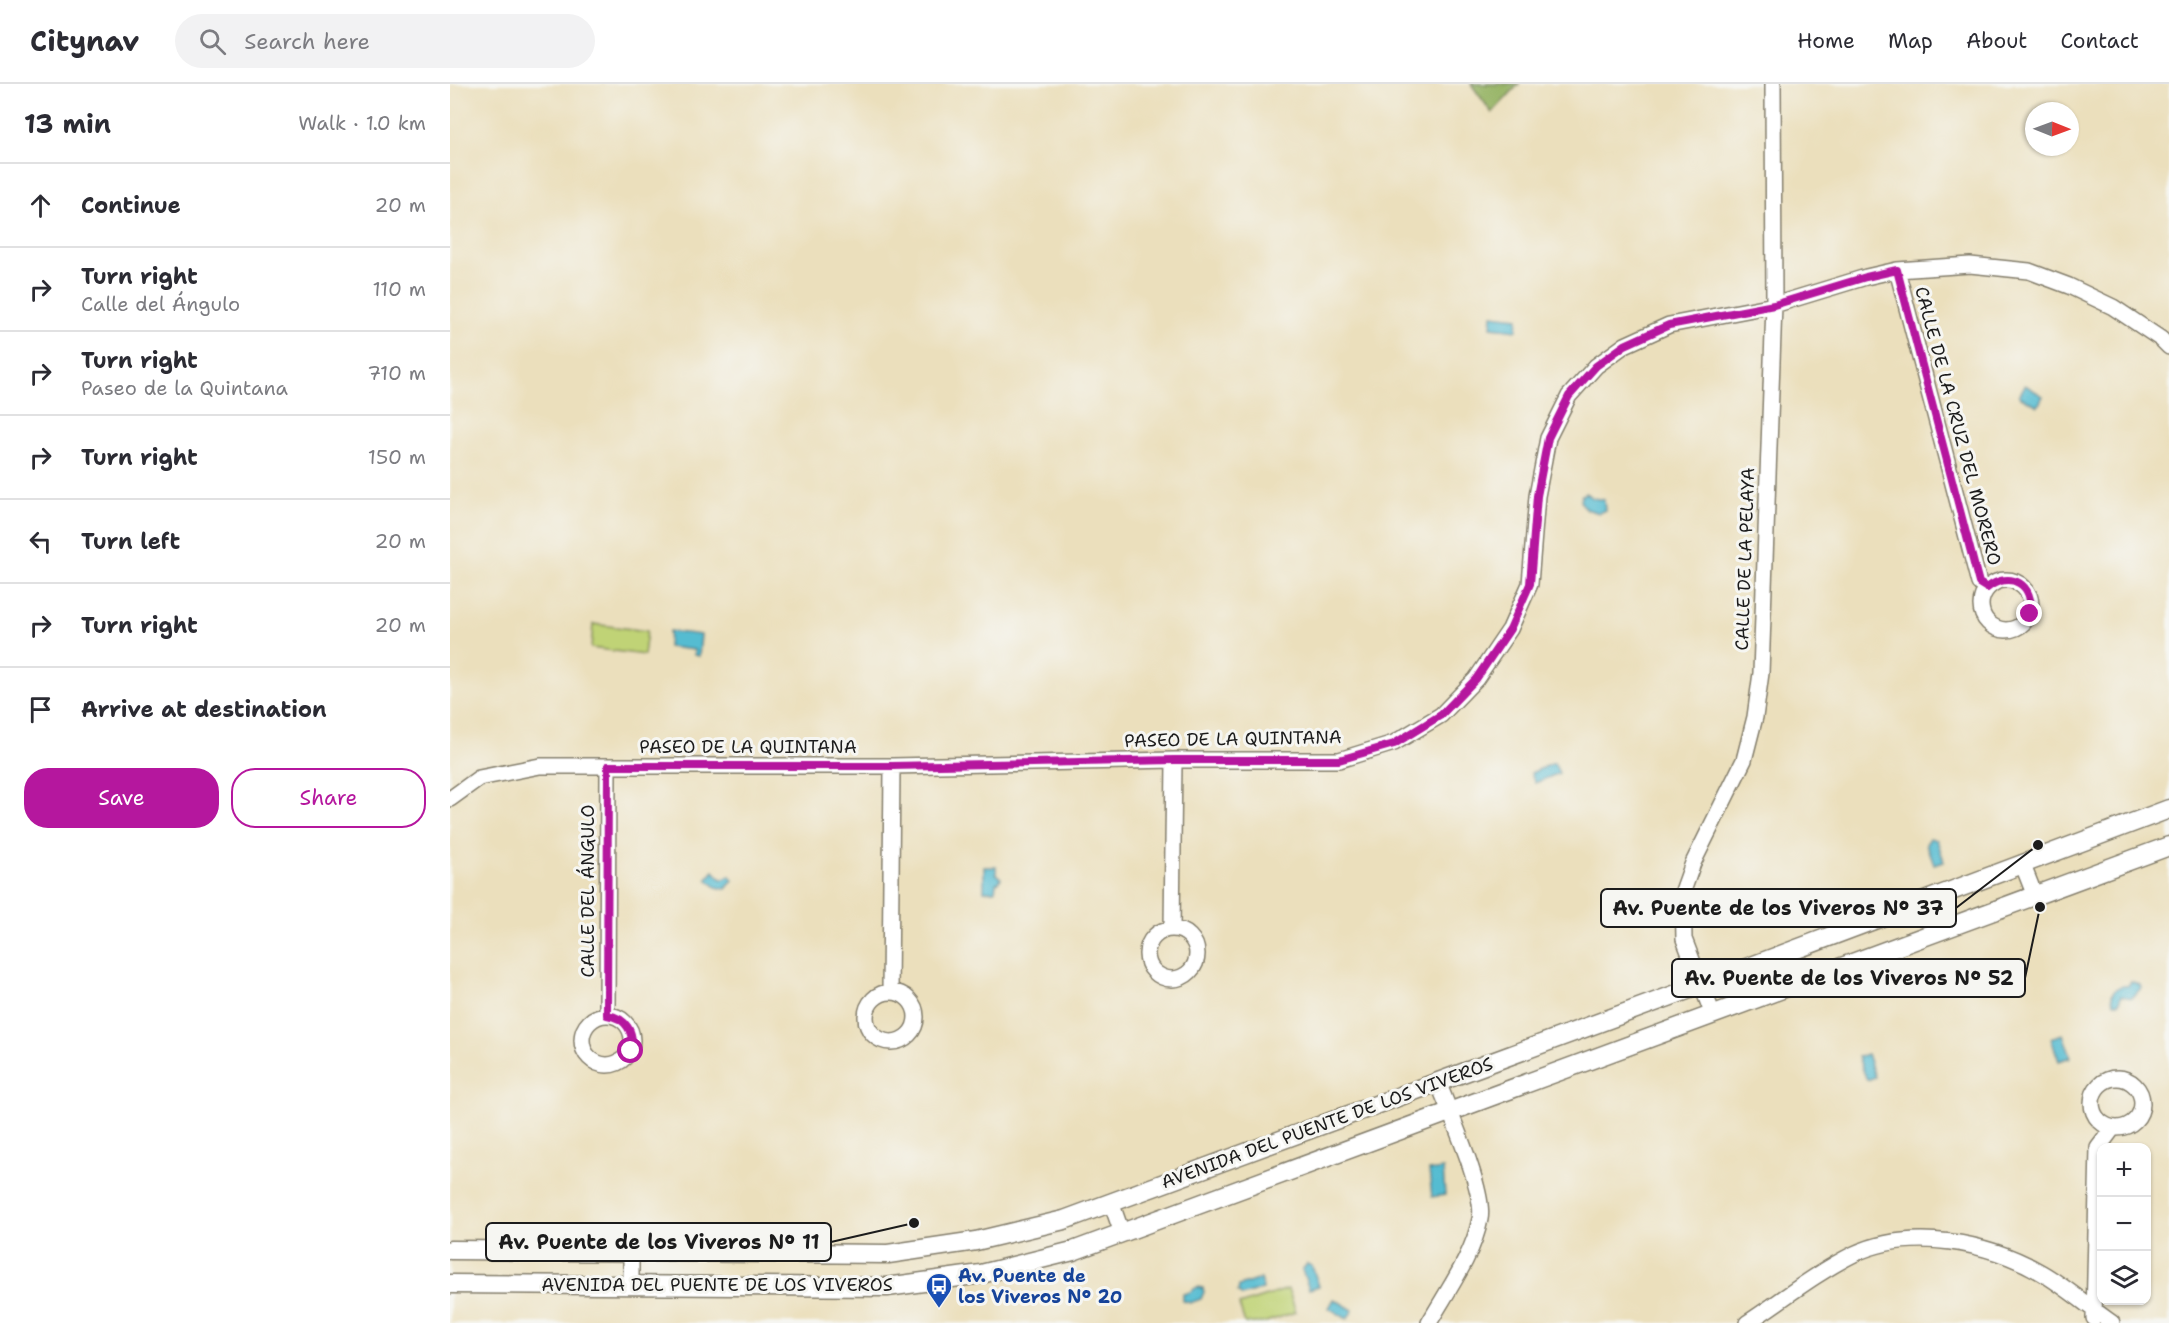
<!DOCTYPE html>
<meta charset="utf-8">
<style>
body{margin:0;font-family:"Shantell Sans",sans-serif;background:#f2f2f3;color:#2b2b33}
.controls{position:absolute;right:18px;bottom:18px;display:grid;overflow:hidden;border-radius:12px;box-shadow:0 2px 4px #0004}
.controls button{width:54px;height:54px;display:grid;place-items:center;padding:0;border:0;border-bottom:2px solid #e1e1e2;background:#fff;color:#2b2b33;font:30px sans-serif}
.compass{position:absolute;left:1575px;top:18px;width:54px;height:54px;border-radius:50%;background:#fff;box-shadow:0 2px 4px #0004;rotate:91deg}
.stop{position:absolute;width:18px;height:18px;margin:-14px;border:4px solid #b5179e;border-radius:50%;background:#fff}
.stop.end{background:#b5179e;border-color:#fff;box-shadow:0 2px 6px #0008}
.list{margin:0;padding:0;list-style:none}
h2{display:flex;justify-content:space-between;align-items:center;height:78px;margin:0;padding:0 24px;font-size:26px}
h2 small{font-size:20px;font-weight:400;color:#7c7c81}
.list li{display:grid;grid-template-columns:39px 1fr auto;gap:18px;align-items:center;box-sizing:border-box;height:84px;padding:0 24px;border-top:2px solid #e1e1e2}
.list b{display:block;font-size:22px;white-space:nowrap}
.list p{margin:0;font-size:20px;white-space:nowrap;color:#7c7c81}
.list em{font-size:20px;font-style:normal;color:#7c7c81}
.actions{display:flex;gap:12px;padding:18px 24px}
.actions a{flex:1;padding:14px 0;border:2px solid #b5179e;border-radius:24px;text-align:center;font-size:21px;color:#b5179e}
.actions .main{background:#b5179e;color:#fff}
.icon{flex:none;width:33px;height:33px;fill:none;stroke:currentColor;stroke-width:2;stroke-linecap:round;stroke-linejoin:round}
.map{position:relative;flex:none;width:1719px;height:1239px;overflow:hidden}
header{display:flex;align-items:center;gap:36px;box-sizing:border-box;height:84px;padding:0 30px;background:#fff;border-bottom:2px solid #e1e1e2}
header strong{font-size:28px}
nav{display:flex;gap:33px;margin-inline-start:auto;font-size:21px}
.search{width:420px;height:54px;background:#f2f2f3;display:flex;align-items:center;gap:15px;box-sizing:border-box;padding:0 21px;border-radius:33px;color:#7c7c81;font-size:22px}
main{display:flex}
aside{flex:1;background:#fff}
.map>svg:first-child{display:block}
.green{fill:#c0d376;stroke:#6e7849;stroke-width:1.5}
.forest{fill:#98b567;stroke:#5a6842;stroke-width:1.5}
.water{fill:#54bcd1;stroke:#386c76;stroke-width:1.5}
.lines{fill:none;stroke-linecap:round;stroke-linejoin:round}
.minor-casing{stroke:#847e6c;stroke-width:18}
.tertiary-casing{stroke:#847e6c;stroke-width:21}
.minor{stroke:#fff;stroke-width:15}
.tertiary{stroke:#fff;stroke-width:18}
.route{stroke:#b5179e;stroke-width:8}
.labels{text-anchor:middle;dominant-baseline:central;stroke-width:6;stroke-linejoin:round;paint-order:stroke}
.street-label{font-size:18px;fill:#1c1c1c;stroke:#f6f6f2}
.transit-label{font-size:18px;font-weight:bold;fill:#164399;stroke:#f6f6f2;text-anchor:start}
.leader{fill:none;stroke:#1c1c1c;stroke-width:2}
.callout-dot{fill:#1c1c1c;stroke:#f6f6f2;stroke-width:2}
.callout{fill:#f6f6f2;stroke:#1c1c1c;stroke-width:2}
.callout-label{font-size:20px;text-anchor:middle;font-weight:bold;fill:#1c1c1c}
</style>
<header>
<strong>Citynav</strong>
<div class="search"><svg class="icon" aria-label="search" viewBox="0 0 24 24"><circle cx="10" cy="10" r="6"/><path d="M15 15l6 6"/></svg>Search here</div>
<nav><a>Home</a><a>Map</a><a>About</a><a>Contact</a></nav>
</header>
<main>
<aside>
<h2>13 min<small>Walk · 1.0 km</small></h2>
<ul class="list">
<li><svg class="icon" aria-label="ahead" viewBox="0 0 24 24"><path d="M12 20V5M6 11l6-6 6 6"/></svg><div><b>Continue</b></div><em>20 m</em></li>
<li><svg class="icon" aria-label="right" viewBox="0 0 24 24"><path d="M7 20v-9h11M14 6l5 5-5 5"/></svg><div><b>Turn right</b><p>Calle del Ángulo</p></div><em>110 m</em></li>
<li><svg class="icon" aria-label="right" viewBox="0 0 24 24"><path d="M7 20v-9h11M14 6l5 5-5 5"/></svg><div><b>Turn right</b><p>Paseo de la Quintana</p></div><em>710 m</em></li>
<li><svg class="icon" aria-label="right" viewBox="0 0 24 24"><path d="M7 20v-9h11M14 6l5 5-5 5"/></svg><div><b>Turn right</b></div><em>150 m</em></li>
<li><svg class="icon" aria-label="left" viewBox="0 0 24 24"><path d="M17 20v-9H6M10 6l-5 5 5 5"/></svg><div><b>Turn left</b></div><em>20 m</em></li>
<li><svg class="icon" aria-label="right" viewBox="0 0 24 24"><path d="M7 20v-9h11M14 6l5 5-5 5"/></svg><div><b>Turn right</b></div><em>20 m</em></li>
<li><svg class="icon" aria-label="arrive" viewBox="0 0 24 24"><path d="M6 21V4h12l-3 4 3 4H6"/></svg><div><b>Arrive at destination</b></div></li>
</ul>
<div class="actions"><a class="main">Save</a><a>Share</a></div>
</aside>
<div class="map">
<svg width="1719" height="1239" viewBox="0 0 1719 1239">
<rect width="100%" height="100%" fill="#f6f6f2"/>
<filter id="ink" filterUnits="userSpaceOnUse"><feTurbulence type="fractalNoise" baseFrequency=".0167" numOctaves="2"/><feDisplacementMap in="SourceGraphic" scale="12" xChannelSelector="R" yChannelSelector="G"/><feConvolveMatrix kernelMatrix="1 2 1 2 8 2 1 2 1" color-interpolation-filters="sRGB"/></filter>
<filter id="wash" filterUnits="userSpaceOnUse"><feTurbulence type="fractalNoise" baseFrequency=".008" numOctaves="4" result="noise"/><feDisplacementMap in="SourceGraphic" scale="24" xChannelSelector="R" yChannelSelector="G"/><feGaussianBlur stdDeviation="1.35" result="paint"/><feColorMatrix in="noise" values="0 0 0 0 0 0 0 0 0 0 0 0 0 0 0 0 0 1.4 0 .05"/><feComposite in="paint" operator="in"/></filter>
<g filter="url(#wash)">
<rect width="100%" height="100%" fill="#ebdfbc"/>
<path class="green" d="M143,540L197,547L194,571L141,564Z
M838,1205L846,1228L813,1239H795L789,1221Z"/>
<path class="forest" d="M1021,0H1069L1042,29Z"/>
<path class="water" d="M1042,231L1068,234L1067,246L1041,243Z
M1575,301L1593,312L1588,322L1569,312Z
M1135,409L1143,414L1154,416L1155,426L1149,429L1136,425L1130,417L1131,412Z
M219,547L251,551L249,572L244,571V566L218,563Z
M1104,679L1109,689L1085,699L1081,689Z
M1480,754L1487,756L1494,777L1484,780L1476,760Z
M534,783H546V790L551,794L549,798L546,799L545,807H534Z
M264,787L272,796L280,792L283,796L276,805L266,803L257,795Z
M1681,897L1690,901L1691,904L1682,914L1671,912L1669,919H1664C1658,908 1667,901 1678,902Z
M1613,950L1621,973L1609,977L1601,954Z
M1417,970L1425,993L1417,996L1408,973Z
M993,1085L995,1111L982,1113L979,1087Z
M857,1180L862,1182L869,1202L859,1205L852,1186Z
M810,1195L813,1205L792,1212L788,1208L789,1202Z
M747,1203L753,1204L754,1208L751,1215L740,1219L733,1217V1210L740,1208Z
M884,1215L903,1226L897,1235L879,1224Z"/>
</g>
<g filter="url(#ink)">
<g class="lines">
<g class="minor-casing">
<path id="minor" d="M1447,186L1529,499L1537,504
M1531 521a25 25 0 1 1 50 0a25 25 0 1 1-50 0Z
M0,715L29,694L90,682H442L724,676H889L944,659L991,631L1026,595L1060,545L1080,500L1087,412L1098,354L1119,312L1146,282L1175,261L1219,241L1324,221L1416,193L1447,186L1520,181L1579,187L1619,202L1663,223L1711,255L1719,263
M1572,779L1585,812
M697 870a25 25 0 1 1 50 0a25 25 0 1 1-50 0Z
M722,845L724,676
M416 933a25 25 0 1 1 50 0a25 25 0 1 1-50 0Z
M440,908L442,682
M132 956a25 25 0 1 1 50 0a25 25 0 1 1-50 0Z
M157,931L158,682
M1263,931L1234,855L1233,807L1243,779L1294,676L1305,633L1311,589L1324,221L1323,0
M1642 1019a25 25 0 1 1 50 0a25 25 0 1 1-50 0Z
M661,1118L672,1149
M181,1168V1201
M1644,1234L1648,1064L1663,1044
M979,1239C997,1207 1023,1172 1030,1135C1036,1109 999,1027 988,998
M1297,1239C1332,1216 1366,1189 1404,1170C1461,1143 1539,1158 1592,1189C1616,1203 1639,1223 1662,1239"/>
</g>
<g class="tertiary-casing">
<path id="tertiary" d="M0,1166L438,1170L526,1157L614,1136L1251,901L1719,725
M0,1200L437,1203L531,1190L623,1167L1719,762"/>
</g>
<use href="#minor" class="minor"/>
<use href="#tertiary" class="tertiary"/>
</g>
</g>
<g class="lines" filter="url(#ink)">
<path class="route" d="M181,967C185,948 176,934 157,931L158,682H442L724,676H889L944,660L991,631L1026,595L1060,545L1080,500L1087,412L1098,354L1119,312L1146,282L1175,261L1219,241L1324,221L1416,193L1447,186L1529,499L1537,504C1560,486 1585,500 1580,530"/>
</g>
<defs>
<g id="bus-pin" transform="scale(1.35)"><path d="M0 17L-7.5 6A9.5 9.5 0 1 1 7.5 6Z" fill="#1a4fb4" stroke="#f6f6f2"/><path d="M-5-6H5V4H4V6H2V4H-2V6H-4V4H-5ZM-3.5-4V0h7V-4ZM-3.5 1.2v1.5H-2V1.2ZM2 1.2v1.5H3.5V1.2Z" fill="#fff"/></g>
</defs>
<g fill-rule="evenodd">
<use href="#bus-pin" x="489" y="1202"/>
</g>
<g class="labels">
<g class="street-label">
<text transform="translate(1508 342) rotate(75)">CALLE DE LA CRUZ DEL MORERO</text>
<text transform="translate(1295 475) rotate(-88)">CALLE DE LA PELAYA</text>
<text transform="translate(783 655) rotate(-1)">PASEO DE LA QUINTANA</text>
<text x="298" y="663">PASEO DE LA QUINTANA</text>
<text transform="translate(138 807) rotate(-90)">CALLE DEL ÁNGULO</text>
<text transform="translate(877 1039) rotate(-20)">AVENIDA DEL PUENTE DE LOS VIVEROS</text>
<text x="267" y="1201">AVENIDA DEL PUENTE DE LOS VIVEROS</text>
</g>
<g class="transit-label">
<text x="508" y="1192">Av. Puente de<tspan x="508" dy="21">los Viveros Nº 20</tspan></text>
</g>
</g>
<path class="leader" d="M1588 761L1506 824M1590 823L1575 894M464 1139L381 1158"/>
<g class="callout-dot">
<circle cx="1588" cy="761" r="6"/>
<circle cx="1590" cy="823" r="6"/>
<circle cx="464" cy="1139" r="6"/>
</g>
<g class="callout">
<rect x="1151" y="805" width="355" height="38" rx="6"/>
<rect x="1222" y="875" width="353" height="38" rx="6"/>
<rect x="36" y="1139" width="345" height="38" rx="6"/>
</g>
<g class="callout-label">
<text x="1328" y="831">Av. Puente de los Viveros Nº 37</text>
<text x="1399" y="901">Av. Puente de los Viveros Nº 52</text>
<text x="209" y="1165">Av. Puente de los Viveros Nº 11</text>
</g>
</svg>
<div class="controls">
<button>+</button>
<button>−</button>
<button><svg class="icon" aria-label="layers" viewBox="0 0 24 24"><path d="M12 4l9 5-9 5-9-5zM3 14l9 5 9-5"/></svg></button>
</div>
<svg class="compass" viewBox="-18 -18 36 36"><path d="M0-13l5 13h-10z" fill="#e53935"/><path d="M0 13l5-13h-10z" fill="#7c7c81"/></svg>
<div class="stop" style="left:181px;top:967px"></div>
<div class="stop end" style="left:1580px;top:530px"></div>
</div>
</main>
